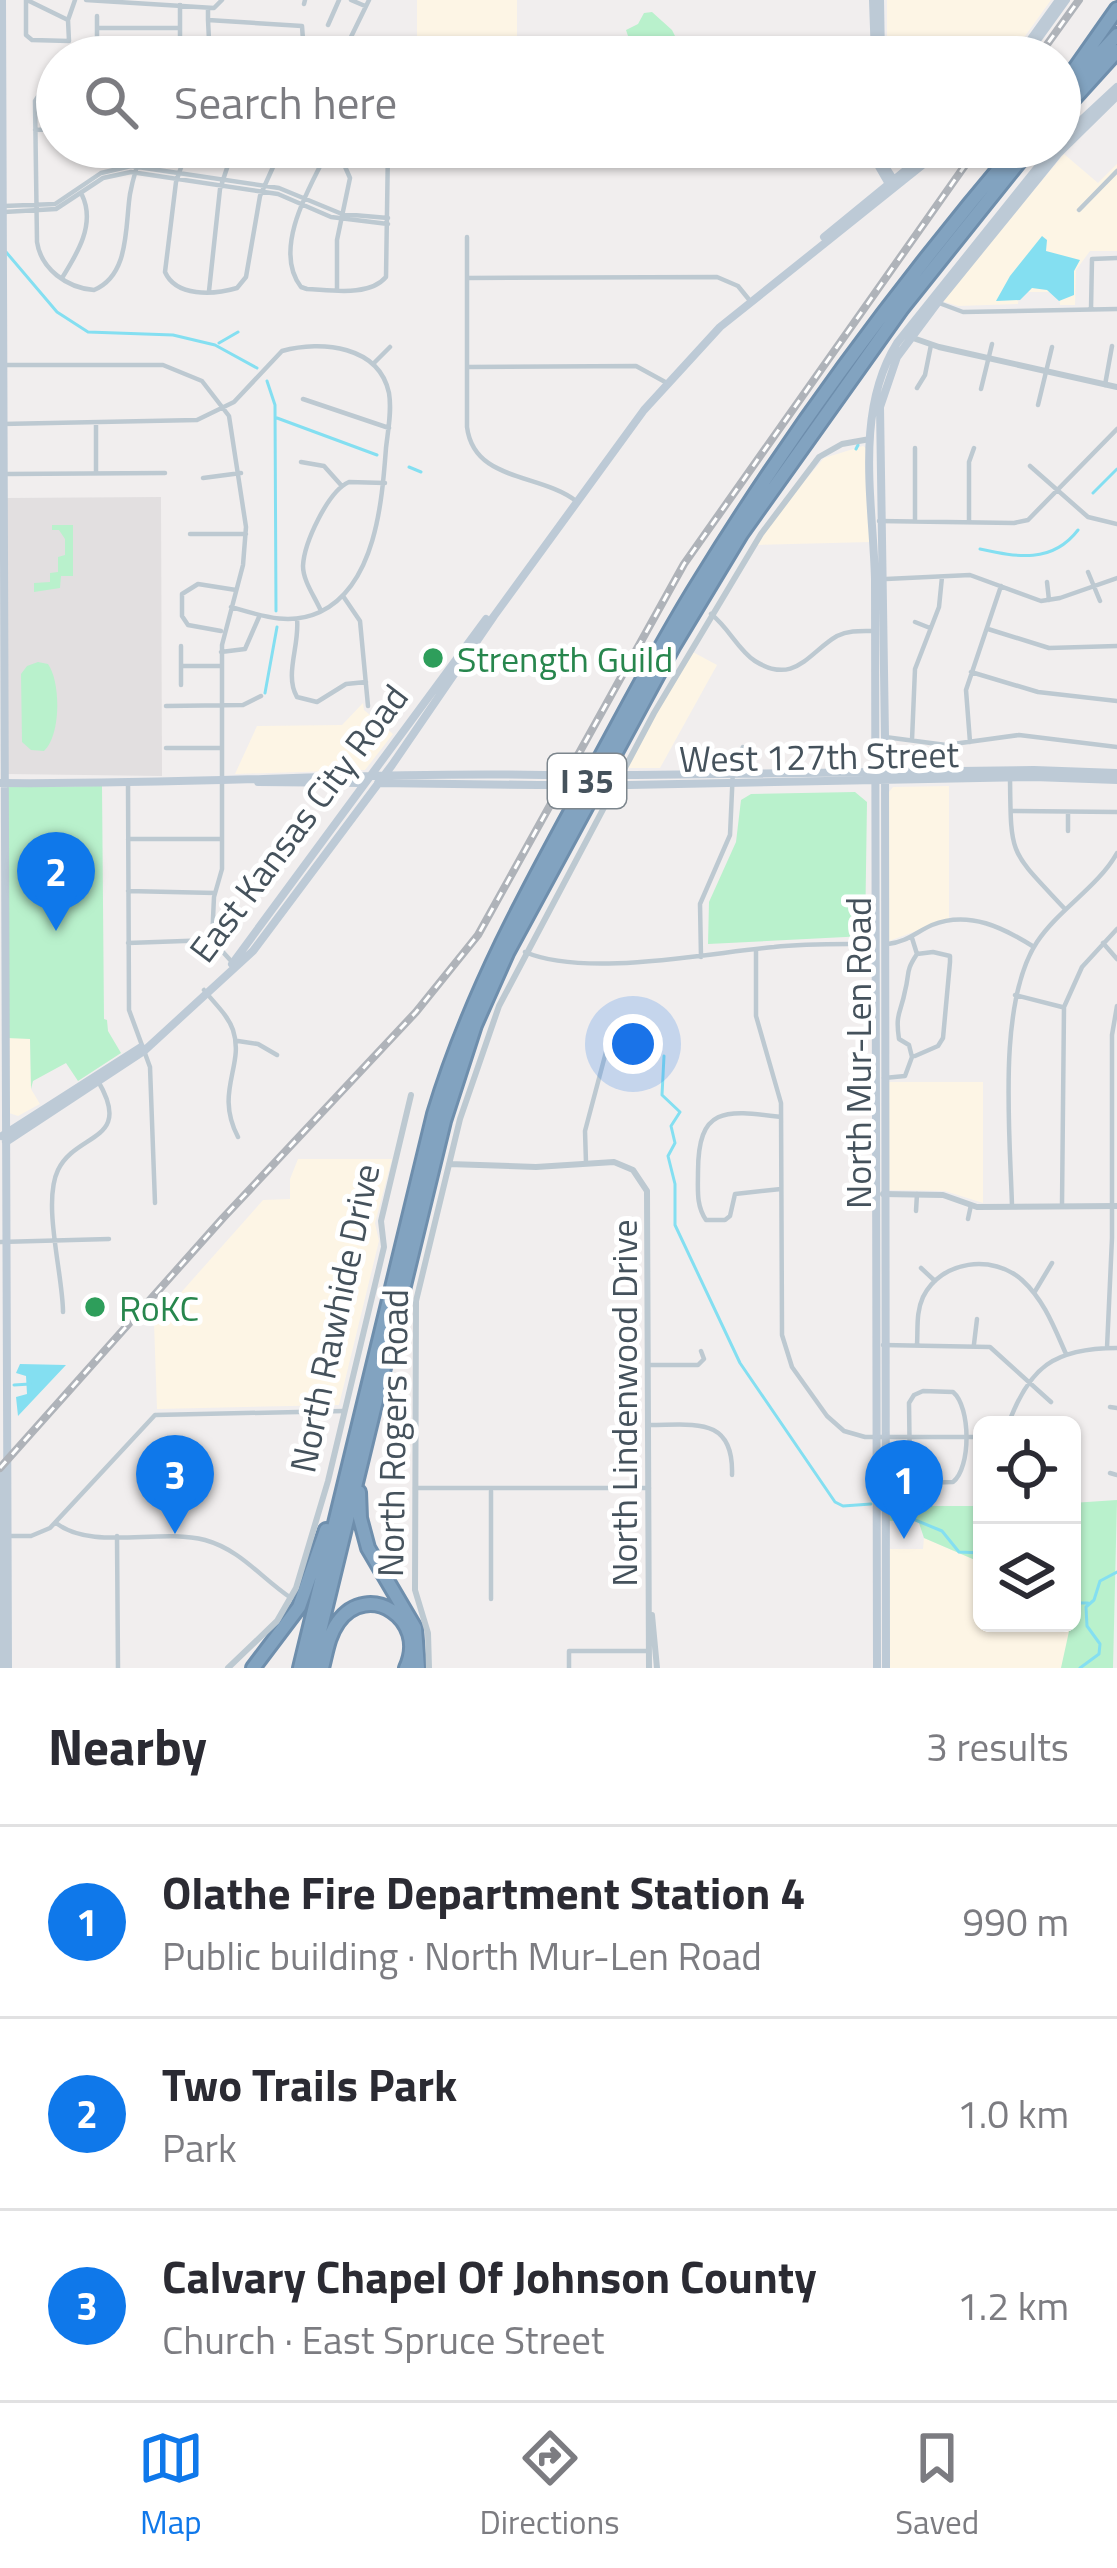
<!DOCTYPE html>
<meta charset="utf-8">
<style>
body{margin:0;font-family:"Titillium Web",sans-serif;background:#f2f2f3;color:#2b2b33}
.controls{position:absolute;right:36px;bottom:36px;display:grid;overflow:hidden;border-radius:18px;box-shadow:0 3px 9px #0004}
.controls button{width:108px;height:108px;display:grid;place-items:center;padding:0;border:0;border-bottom:3px solid #e1e1e2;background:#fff;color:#2b2b33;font:60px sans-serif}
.you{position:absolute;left:633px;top:1044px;width:42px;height:42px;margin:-30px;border:9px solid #fff;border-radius:50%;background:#1a73e8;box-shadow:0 0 0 18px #1a73e833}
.badge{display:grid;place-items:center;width:78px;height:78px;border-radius:50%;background:#0f78ea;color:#fff;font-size:39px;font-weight:700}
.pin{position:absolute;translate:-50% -99px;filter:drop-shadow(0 3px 6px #0008)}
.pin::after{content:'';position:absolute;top:63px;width:42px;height:36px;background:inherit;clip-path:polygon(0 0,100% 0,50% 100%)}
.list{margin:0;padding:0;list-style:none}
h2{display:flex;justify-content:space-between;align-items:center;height:156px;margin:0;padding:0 48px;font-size:51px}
h2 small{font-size:39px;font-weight:400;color:#7c7c81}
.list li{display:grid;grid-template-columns:78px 1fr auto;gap:36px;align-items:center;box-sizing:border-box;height:192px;padding:0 48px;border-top:3px solid #e1e1e2}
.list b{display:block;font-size:45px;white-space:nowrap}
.list p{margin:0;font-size:39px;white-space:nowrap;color:#7c7c81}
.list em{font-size:39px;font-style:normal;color:#7c7c81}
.icon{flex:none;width:66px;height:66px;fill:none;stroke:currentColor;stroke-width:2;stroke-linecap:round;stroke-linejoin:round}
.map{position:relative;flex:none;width:1117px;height:1668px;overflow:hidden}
.search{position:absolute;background:#fff;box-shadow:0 3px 9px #0004;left:36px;right:36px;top:36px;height:132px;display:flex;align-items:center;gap:30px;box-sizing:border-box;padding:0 42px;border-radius:66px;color:#7c7c81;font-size:45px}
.sheet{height:732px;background:#fff}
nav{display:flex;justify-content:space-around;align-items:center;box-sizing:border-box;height:168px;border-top:3px solid #e1e1e2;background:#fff;font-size:33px;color:#7c7c81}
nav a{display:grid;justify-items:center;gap:6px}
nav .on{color:#0f78ea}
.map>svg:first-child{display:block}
.commercial{fill:#fdf5e5}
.education{fill:#e2dfe0}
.green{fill:#b9f1cc}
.water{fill:#84dff1}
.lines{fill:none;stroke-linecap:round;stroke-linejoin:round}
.stream{stroke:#84dff1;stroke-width:3}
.motorway-casing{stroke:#6e8eac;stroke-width:18}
.minor{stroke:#bdc9d1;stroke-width:4.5}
.tertiary{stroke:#bdc9d1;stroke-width:6}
.secondary{stroke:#bdcad6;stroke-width:8}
.motorway{stroke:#82a3c0;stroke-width:12}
.rail-casing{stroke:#afb3b9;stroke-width:8}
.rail{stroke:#fff;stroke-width:3;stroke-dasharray:9;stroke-linecap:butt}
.secondary-bridge{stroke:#bdcad6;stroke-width:8}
.leisure-dot{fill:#2e9e5b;stroke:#fff;stroke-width:4.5}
.labels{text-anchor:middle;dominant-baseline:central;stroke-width:10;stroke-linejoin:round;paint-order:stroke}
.shield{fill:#fff;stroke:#7d868d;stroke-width:3}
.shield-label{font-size:33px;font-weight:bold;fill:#45525c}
.leisure-label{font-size:36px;fill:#27864d;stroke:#fff;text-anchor:start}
.street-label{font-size:36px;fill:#45525c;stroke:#fff}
</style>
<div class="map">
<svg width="1117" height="1668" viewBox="0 0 1117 1668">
<rect width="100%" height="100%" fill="#f1eeee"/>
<path class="commercial" d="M417,0H517V54H417Z
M887,0H1051L1010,57H887Z
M1064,154L1098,183L1117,164V251H1090L1076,270L1075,305H1060L1059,292H1019L1018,304L958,306L942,301Z
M863,446L867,449L871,542L757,545L780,510L824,458Z
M691,651L717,665L660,768H627Z
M363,703L364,710L393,734L365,770L235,774L257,726L342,725Z
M949,786V919L889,941V792L893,787Z
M8,1038H30L31,1089L40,1104L18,1116L9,1113Z
M889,1082H983V1203L945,1191L889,1190Z
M298,1159H392L375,1223L379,1241L339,1405L157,1409L154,1323L263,1200L290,1199V1179Z
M924,1538L982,1563V1623H1072L1061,1668H889L887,1549H923Z"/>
<path class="education" d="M161,497L162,776L7,774L6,498Z"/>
<path class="green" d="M652,12L672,30L680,46C670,58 649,59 634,54L626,30L638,24L644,13Z
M52,525H73V576H61L60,588L34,592V583L50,582V573L58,572V557L65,555V539L59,530H52Z
M38,662L48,664C61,682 61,736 44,751L31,750L22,742L21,674L27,666Z
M102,786L104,1019L107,1020L108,1031L121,1053L78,1081L66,1063L33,1081L31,1089L30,1039L7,1038V787Z
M855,792L867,802L865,936L708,944L709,902L736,842L741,800L751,794Z
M1117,1500L1113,1668H1061L1073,1613L1072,1503Z
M890,1506H982V1563L924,1538L918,1520L889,1521Z"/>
<path class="water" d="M1042,236L1047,240L1046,251L1080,260L1074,271V295L1059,301L1047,290L1032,288L1020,300L996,301L1010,276Z
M20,1364L66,1365L18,1416L16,1397L27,1394L26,1376L16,1373Z"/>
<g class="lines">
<path class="stream" d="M6,252L57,312L88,332L173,335L215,345L257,368
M219,343L238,332
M267,381L275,405L276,611
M277,418L377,455
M856,449L858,445
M409,467L421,472
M1093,493L1117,469
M980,549C1017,557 1052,564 1078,530
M265,693L277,627
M664,1056L662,1095L680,1112L671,1126L675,1143L668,1156L675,1184V1225L740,1363L835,1502L843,1506L871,1504
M14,1385L30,1384
M891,1510L942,1531L959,1552L982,1553
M1072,1603H1088
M1080,1668L1099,1654L1100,1644L1087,1626L1086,1607L1094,1600L1100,1581L1117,1572"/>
<g class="motorway-casing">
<path id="motorway" d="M1077,78L1117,35
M1060,90L1117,9
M1060,114L1117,51
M359,1492L360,1518L368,1548L415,1628L418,1668
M253,1668L299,1607L326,1530
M300,1668L434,1114C471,991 532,882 594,769C629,705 662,641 701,579C794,428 902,283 1017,147
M311,1668L444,1121L475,1025L507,953L674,645L741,534L902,308L1031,147
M322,1668C326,1653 328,1636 338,1622C368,1580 429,1619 406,1668"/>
</g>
<path class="minor" d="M26,0V35L32,40L69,41L68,20L75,0
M27,0L68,20
M86,0L214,8L222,0
M351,0L365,6
M304,4L305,0
M208,8V20L302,26L303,40H209L208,20
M97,16V43L180,42V5
M328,25L339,0
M97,28H180
M350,39L369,0
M57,85L43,89L35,101L37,242C41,269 67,288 94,290C130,275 125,226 130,194C133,178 138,162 144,147
M35,130L57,129
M188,147L176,182L165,272C176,297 213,295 237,288L246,277L260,196L282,147
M330,147C312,183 271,248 301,287L307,289C331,290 369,297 386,277L388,147
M327,153L343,162L350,178L337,240V289
M4,206L55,204L101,173L131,166L279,188L342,214L388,218
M1079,210L1117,171
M4,212L56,209L103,178L131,172L278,194L331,217L388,224
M467,237V427C474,482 540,473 576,501
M62,278C77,254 96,224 82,195
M467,278L717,277L738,286L751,302
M209,291L220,189L234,147
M939,303L963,312L1117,309
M1091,309L1092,259L1117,258
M373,364L390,347
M6,365H163L202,381L229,416L246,527L243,565L222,645V869L214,897L212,940L232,962
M467,367L636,366L667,383
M1105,385L1112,346
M917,388L925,375L931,345
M981,389L992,344
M303,399L389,428
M1038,405L1052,347
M2,424L197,420L234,402L282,351C322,340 379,346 389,393C392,411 388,430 386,448C382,501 376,585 320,612C290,626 262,616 231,607
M915,448V521
M301,462L324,466L341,485
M1030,466L1088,517L1117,524
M96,472V423
M7,474L165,473
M203,478L241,473
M879,521L1014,523L1028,520L1117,429
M969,522V462L974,448
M190,534H246
M1088,572L1100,601
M886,579L970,575L1041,601L1060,598L1117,578
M1047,582L1049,600
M343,596L360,621L368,706
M321,611C315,597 303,581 303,566C304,543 328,491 349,482L385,483
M711,614C729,628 738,650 755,661C795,686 809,652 837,636C849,630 861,631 874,631
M297,619C300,645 284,675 297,697L317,702L346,684L366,682
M915,622L930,628
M988,629L1049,648L1117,646
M221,631L188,625L182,616V594L198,584L236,590
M181,646V685
M221,652L245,649L259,617
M181,666H221
M971,672L1038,692L1117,701
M166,706L243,705L261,696
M885,737L946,745L1019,735L1117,747
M912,740L915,669L939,607L942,577
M970,742L966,690L1001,586
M166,748H220
M1010,777C1011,858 1009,849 1064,908
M128,783L129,1010L150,1067L155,1203
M1011,811L1117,812
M1068,831V812
M128,839H221
M128,891L215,893
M128,943L212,940
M1103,943L1117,959
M888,944C907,942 916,932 932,925C969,910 1004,928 1034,947
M756,949V1016L781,1103L782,1335L792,1367L827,1416L844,1431L865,1437H982
M525,952C586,978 707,953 774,947C808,943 842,944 876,944
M701,957L700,904L730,835L733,769L743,747
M204,990C214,1003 228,1015 233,1030C245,1066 214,1091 238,1137
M1015,995L1062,1007
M238,1041L258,1044L277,1055
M915,1056L938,1046L943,1038L950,962V956L933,952L917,954
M884,1078L905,1076L912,1057L909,1045L899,1039C895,1013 901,1013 905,991C910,972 905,972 917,954L912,938
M586,1163L585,1131L606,1052
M781,1189L735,1194L730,1216L725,1220H706C696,1205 698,1190 698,1172C698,1106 725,1110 781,1117
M1062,1205L1064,1007L1082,967L1117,929
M1012,1206C1010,1133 997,1003 1037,942C1059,909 1098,887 1117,853
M916,1211L917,1194
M968,1219L971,1205
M0,1242L109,1239
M921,1268L935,1281
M1034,1293L1052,1263
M63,1312C63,1275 42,1203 58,1170C76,1132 134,1142 98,1081
M974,1344L977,1319
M883,1345L990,1347L1051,1402
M917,1345C918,1328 916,1312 923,1297C941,1260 993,1254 1022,1280C1044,1300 1054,1327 1066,1354
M1107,1348L1112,1238V1035L1117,1006
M649,1365H698L704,1359L701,1351
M923,1391L953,1392C971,1407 971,1468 953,1482L920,1483L910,1474L909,1403L914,1395Z
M1110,1407L1117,1408
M650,1425C694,1425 734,1416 732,1475
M1008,1425C1029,1367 1054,1348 1117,1348
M1110,1473L1117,1475
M415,1488H649
M491,1491V1599
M56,1523C92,1551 159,1528 205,1540C241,1550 261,1578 291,1598
M6,1536H31L50,1528L155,1415L344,1411
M117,1536L118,1668
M569,1668V1651H649"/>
<path class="tertiary" d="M913,338L939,347L1117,387
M449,1164L536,1167L614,1162L633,1170L647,1191L649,1668
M883,1194L943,1195L977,1207L1117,1206
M652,1615L657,1668
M228,1668L277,1621L296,1588L328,1481L384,1247L381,1221L411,1095
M429,1668L428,1633L415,1590L416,1301L460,1119L499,1006L654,713L761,534L819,457L842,444L870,439"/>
<path class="secondary" d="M2,0L8,1668
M873,0L875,57
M880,0L881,57
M1018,57L1059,0
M1025,57L1066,0
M1060,140L1117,87
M875,147L877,163L889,184
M881,147L884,165L896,184
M824,237L934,147
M636,775L1034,770L1117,773
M258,782L363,783
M0,783C182,785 362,772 544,775
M378,783L538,785
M629,785L1034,777L1117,780
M232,964L486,619
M2,1136L141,1047
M6,1142L144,1051L253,951L392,765L494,616L644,410L720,327L945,147
M0,1467L1,1668
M877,1668L875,579C873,502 854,412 897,343L1054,147
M886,1668L885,737L880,407L897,357L938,302L1058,154L1117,96"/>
<use href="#motorway" class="motorway"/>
<g class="rail-casing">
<path id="rail" d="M1038,57L1079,0
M0,1468L223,1218L416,1012L478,935L684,564L978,147"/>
</g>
<use href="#rail" class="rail"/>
<path class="secondary-bridge" d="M544,775H636
M538,785H629"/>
</g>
<g class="leisure-dot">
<circle cx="433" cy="658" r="12"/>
<circle cx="95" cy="1307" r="12"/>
</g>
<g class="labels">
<rect class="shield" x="548" y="754" width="78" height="54" rx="9"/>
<g class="shield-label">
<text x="587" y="781">I 35</text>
</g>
<g class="leisure-label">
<text x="457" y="658">Strength Guild</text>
<text x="119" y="1307">RoKC</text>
</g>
<g class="street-label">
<text transform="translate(819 756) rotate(-1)">West 127th Street</text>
<text transform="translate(298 823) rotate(-53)">East Kansas City Road</text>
<text transform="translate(857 1053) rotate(-90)">North Mur-Len Road</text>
<text transform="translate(334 1318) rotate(-78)">North Rawhide Drive</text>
<text transform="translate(623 1403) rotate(-90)">North Lindenwood Drive</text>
<text transform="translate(392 1433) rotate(-89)">North Rogers Road</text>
</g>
</g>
</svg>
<div class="controls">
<button><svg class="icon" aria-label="locate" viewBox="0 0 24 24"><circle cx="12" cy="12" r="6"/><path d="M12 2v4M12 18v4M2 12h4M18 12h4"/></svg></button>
<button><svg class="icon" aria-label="layers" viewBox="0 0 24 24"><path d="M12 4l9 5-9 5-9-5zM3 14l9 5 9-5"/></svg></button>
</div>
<div class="you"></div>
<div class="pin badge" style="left:904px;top:1539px">1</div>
<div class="pin badge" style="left:56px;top:931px">2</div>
<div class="pin badge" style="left:175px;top:1534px">3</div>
<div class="search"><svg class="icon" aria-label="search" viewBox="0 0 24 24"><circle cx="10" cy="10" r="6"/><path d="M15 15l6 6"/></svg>Search here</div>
</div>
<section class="sheet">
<h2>Nearby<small>3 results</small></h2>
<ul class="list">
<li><span class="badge">1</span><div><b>Olathe Fire Department Station 4</b><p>Public building · North Mur-Len Road</p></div><em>990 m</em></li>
<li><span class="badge">2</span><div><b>Two Trails Park</b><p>Park</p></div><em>1.0 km</em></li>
<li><span class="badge">3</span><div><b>Calvary Chapel Of Johnson County</b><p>Church · East Spruce Street</p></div><em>1.2 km</em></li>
</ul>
</section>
<nav>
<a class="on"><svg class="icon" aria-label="map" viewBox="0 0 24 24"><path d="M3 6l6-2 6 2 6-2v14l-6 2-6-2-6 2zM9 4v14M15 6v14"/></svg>Map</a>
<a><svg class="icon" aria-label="directions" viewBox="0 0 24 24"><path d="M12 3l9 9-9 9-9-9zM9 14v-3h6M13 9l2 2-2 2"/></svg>Directions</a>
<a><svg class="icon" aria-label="saved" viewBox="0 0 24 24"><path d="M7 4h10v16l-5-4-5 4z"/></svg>Saved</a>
</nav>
